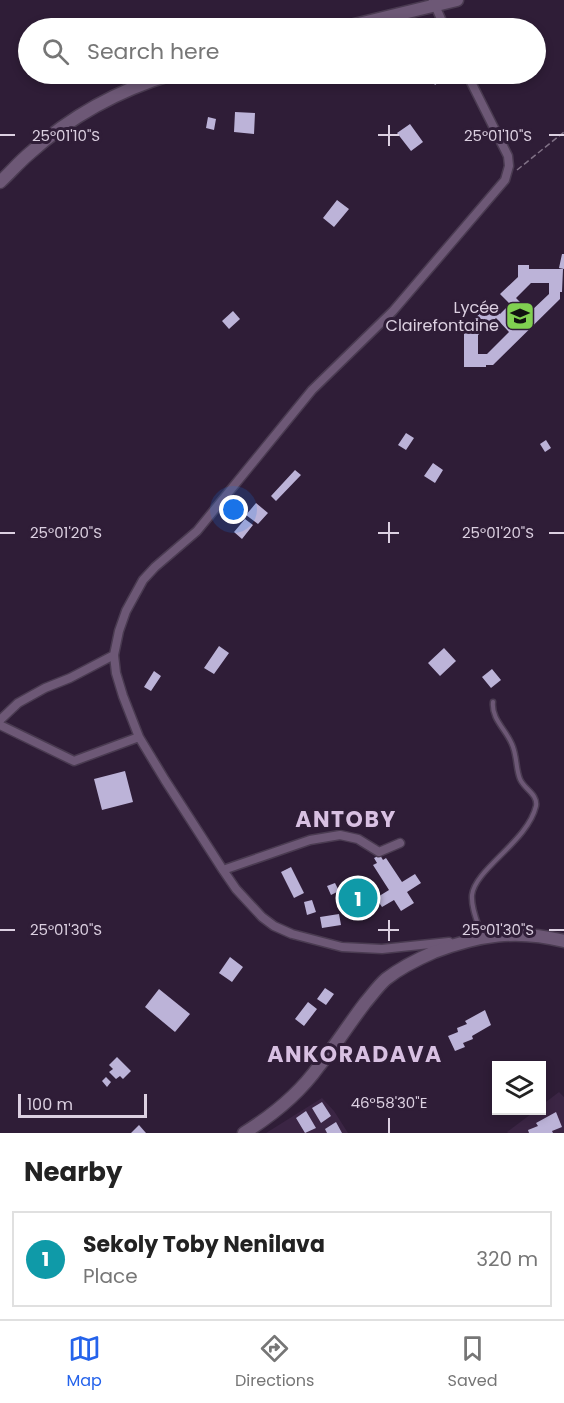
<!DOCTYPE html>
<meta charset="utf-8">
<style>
body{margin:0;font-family:Poppins,sans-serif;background:#f6f6f6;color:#222}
.controls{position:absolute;right:18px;bottom:18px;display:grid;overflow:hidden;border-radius:0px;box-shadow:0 3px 9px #0003}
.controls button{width:54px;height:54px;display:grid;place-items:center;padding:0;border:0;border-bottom:2px solid #e0e0e0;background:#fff;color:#222;font:30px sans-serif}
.scale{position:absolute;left:18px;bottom:15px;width:129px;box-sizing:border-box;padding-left:6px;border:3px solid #dcd0e1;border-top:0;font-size:16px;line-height:21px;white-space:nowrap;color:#dcd0e1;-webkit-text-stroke:4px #2f1d37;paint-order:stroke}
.you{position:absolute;left:234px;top:510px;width:21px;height:21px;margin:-15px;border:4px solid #fff;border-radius:50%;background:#1a73e8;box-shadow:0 0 0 9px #1a73e833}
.badge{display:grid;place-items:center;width:39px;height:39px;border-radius:50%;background:#2563eb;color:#fff;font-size:20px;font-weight:700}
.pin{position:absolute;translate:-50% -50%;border:3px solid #fff;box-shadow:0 2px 6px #0006}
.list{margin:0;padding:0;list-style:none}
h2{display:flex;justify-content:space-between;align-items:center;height:78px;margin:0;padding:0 24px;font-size:26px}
h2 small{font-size:20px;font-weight:400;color:#767676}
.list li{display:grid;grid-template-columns:39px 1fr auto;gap:18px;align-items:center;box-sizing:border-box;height:96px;margin:0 12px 12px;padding:0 12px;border:2px solid #e0e0e0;border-radius:0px}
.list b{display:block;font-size:22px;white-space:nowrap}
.list p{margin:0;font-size:20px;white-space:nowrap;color:#767676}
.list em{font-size:20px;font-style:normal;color:#767676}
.icon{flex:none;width:33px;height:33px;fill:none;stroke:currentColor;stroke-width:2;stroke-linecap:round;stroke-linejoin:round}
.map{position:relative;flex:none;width:564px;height:1133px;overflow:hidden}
.search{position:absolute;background:#fff;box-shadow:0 3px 9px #0003;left:18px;right:18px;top:18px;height:66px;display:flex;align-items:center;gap:15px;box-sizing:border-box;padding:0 21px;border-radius:33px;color:#767676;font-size:22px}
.sheet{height:186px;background:#fff}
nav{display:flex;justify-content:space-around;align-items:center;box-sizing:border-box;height:84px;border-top:2px solid #e0e0e0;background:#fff;font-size:16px;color:#767676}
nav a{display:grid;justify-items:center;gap:3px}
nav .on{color:#2563eb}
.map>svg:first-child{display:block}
.built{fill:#3b2544}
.building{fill:#bcb3d8;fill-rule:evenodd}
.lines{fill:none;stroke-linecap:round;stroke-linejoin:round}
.service-casing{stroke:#4a3b51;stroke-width:7}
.minor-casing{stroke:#4a3b51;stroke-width:11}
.secondary-casing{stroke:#4a3b51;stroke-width:15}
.path{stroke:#807186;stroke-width:1.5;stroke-dasharray:6 3;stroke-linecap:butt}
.service{stroke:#6d5876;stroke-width:4}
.minor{stroke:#6d5876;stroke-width:8}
.secondary{stroke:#6d5876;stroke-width:12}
.ticks{fill:none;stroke:#dcd0e1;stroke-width:2}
.labels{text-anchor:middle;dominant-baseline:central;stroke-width:6;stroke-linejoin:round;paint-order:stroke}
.poi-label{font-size:16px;fill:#dcd0e1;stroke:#2f1d37;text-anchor:end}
.district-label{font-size:22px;font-weight:bold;letter-spacing:1.5px;fill:#d8c0e2;stroke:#2f1d37}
.ticks-label{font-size:15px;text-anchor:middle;fill:#dcd0e1;stroke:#2f1d37;stroke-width:6;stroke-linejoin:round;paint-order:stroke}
</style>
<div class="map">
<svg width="564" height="1133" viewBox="0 0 564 1133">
<rect width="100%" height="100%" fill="#2f1d37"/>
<path class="built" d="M559,1092L564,1097V1133H508L507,1132L535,1111L542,1110V1105Z
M322,1098L334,1111L348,1133H266Z"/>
<path class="building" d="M430,74H447L448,75L435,85L428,75Z
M235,112L255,113L254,134L234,132Z
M208,117L216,119L214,130L206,128Z
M410,124L423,142L411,151L397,133Z
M337,200L349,209L334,227L323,218Z
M562,254H564V269L559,268Z
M518,265H529V269H563L562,292H560V299L493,365H486V367H464V332H461V321H472L490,304L500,314L510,304L500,294L518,277ZM531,283H549V294L530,312L516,298ZM496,318L509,332L487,354H478V335Z
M233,311L240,319L229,329L222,321Z
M406,433L414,438L406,450L398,445Z
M546,440L551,448L545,452L540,444Z
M433,463L443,470L435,483L424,476Z
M295,470L301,475L276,501L271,496Z
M256,503L268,513L258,524L246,515Z
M245,519L253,525L242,539L234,532Z
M219,646L229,653L214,674L204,668Z
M444,648L456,661L440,676L428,663Z
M492,669L501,680L491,688L482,677Z
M154,671L161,676L151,691L144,687Z
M125,771L133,802L102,810L94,779Z
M380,855L383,860L386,858L402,882L415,874L421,883L407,892L414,903L401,911L394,900L382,907L376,898L389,890L373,865L377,863L374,858Z
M291,867L304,893L294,898L281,872Z
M335,883L339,891L331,895L327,886Z
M359,883L368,909L357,914L347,887Z
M312,900L316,912L307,915L304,902Z
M339,914L341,925L322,928L320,917Z
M230,957L243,967L232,982L219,973Z
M325,988L334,994L326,1005L317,999Z
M159,989L190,1014L175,1032L145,1007Z
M308,1002L317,1009L304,1026L295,1019Z
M485,1010L491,1025L472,1036L473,1039L463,1043L465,1047L455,1051L448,1036L458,1032L457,1028L467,1024L465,1021Z
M117,1057L131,1071L123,1079L120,1076L116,1079L109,1072L113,1069L109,1065Z
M106,1077L111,1082L107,1087L102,1081Z
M322,1102L331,1116L321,1123L312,1108Z
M306,1111L316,1128L305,1133L296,1118Z
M556,1112L562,1127L552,1131L553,1133H529L528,1130L538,1126L536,1123Z
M336,1122L342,1133H327L325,1129Z
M139,1125L146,1133H131Z"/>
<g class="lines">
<g class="service-casing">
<path id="service" d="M482,936C478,923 471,909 472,895C475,869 528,841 536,806C538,794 524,789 520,779C516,769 517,758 513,747C508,731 491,720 493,702"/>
</g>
<g class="minor-casing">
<path id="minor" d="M433,1L445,28
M0,720L18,703L45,688L70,678L114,655
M0,725L74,761L139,737
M223,870L310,840L340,835L358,839L379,852L400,843
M449,942L382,949L342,947L292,934L274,926L262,917L236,889L223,870L165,780L139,737L123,696L116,673L114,655L119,631L126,611L143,580L155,567L197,531L312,390L393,311L505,180L509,166L508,156L467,74"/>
</g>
<g class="secondary-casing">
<path id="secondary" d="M342,28L457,0
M0,182C10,173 19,162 30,153C71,116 119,90 172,74
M244,1133C273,1115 299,1094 319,1066C335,1046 349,1024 365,1003C372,995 378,986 386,979C400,968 418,959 434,952C479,935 516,929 564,941"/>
</g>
<path class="path" d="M517,170L564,132"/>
<use href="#service" class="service"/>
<use href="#minor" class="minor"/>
<use href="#secondary" class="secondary"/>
</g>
<path class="ticks" d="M389,125V146M0,135H15M378,135H399M549,135H564M389,522V543M0,533H15M378,533H399M549,533H564M389,920V941M0,930H15M378,930H399M549,930H564M389,1118V1133"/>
<defs>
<g id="school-square" transform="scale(1.5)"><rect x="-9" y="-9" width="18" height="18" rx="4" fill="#80d051" stroke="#2f1d37"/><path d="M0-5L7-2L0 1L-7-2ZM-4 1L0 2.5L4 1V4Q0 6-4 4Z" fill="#111"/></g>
</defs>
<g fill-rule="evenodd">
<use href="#school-square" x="520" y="316"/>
</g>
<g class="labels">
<g class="poi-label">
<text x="499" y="307">Lycée<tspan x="499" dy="18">Clairefontaine</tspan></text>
</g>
<g class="district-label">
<text x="346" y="819">ANTOBY</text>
<text x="355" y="1054">ANKORADAVA</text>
</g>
</g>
<g class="ticks-label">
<text x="66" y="141">25°01'10"S</text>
<text x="498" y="141">25°01'10"S</text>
<text x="66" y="538">25°01'20"S</text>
<text x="498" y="538">25°01'20"S</text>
<text x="66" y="935">25°01'30"S</text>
<text x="498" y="935">25°01'30"S</text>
<text x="389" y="1108">46°58'30"E</text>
</g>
</svg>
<div class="controls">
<button><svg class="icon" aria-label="layers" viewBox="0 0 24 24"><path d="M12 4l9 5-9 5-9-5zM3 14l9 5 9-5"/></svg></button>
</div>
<div class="scale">100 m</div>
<div class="you"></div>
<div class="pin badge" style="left:358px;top:898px;background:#0f9aa8">1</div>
<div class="search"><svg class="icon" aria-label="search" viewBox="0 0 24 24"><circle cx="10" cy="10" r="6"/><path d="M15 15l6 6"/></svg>Search here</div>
</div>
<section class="sheet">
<h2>Nearby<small></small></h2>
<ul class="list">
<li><span class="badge" style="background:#0f9aa8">1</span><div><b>Sekoly Toby Nenilava</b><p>Place</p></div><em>320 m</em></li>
</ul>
</section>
<nav>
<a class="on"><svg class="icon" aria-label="map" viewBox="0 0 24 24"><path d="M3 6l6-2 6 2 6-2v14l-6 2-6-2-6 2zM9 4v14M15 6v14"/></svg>Map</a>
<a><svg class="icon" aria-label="directions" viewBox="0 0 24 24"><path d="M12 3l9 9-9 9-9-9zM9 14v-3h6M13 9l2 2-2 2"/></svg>Directions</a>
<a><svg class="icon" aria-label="saved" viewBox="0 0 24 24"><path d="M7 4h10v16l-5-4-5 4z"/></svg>Saved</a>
</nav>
